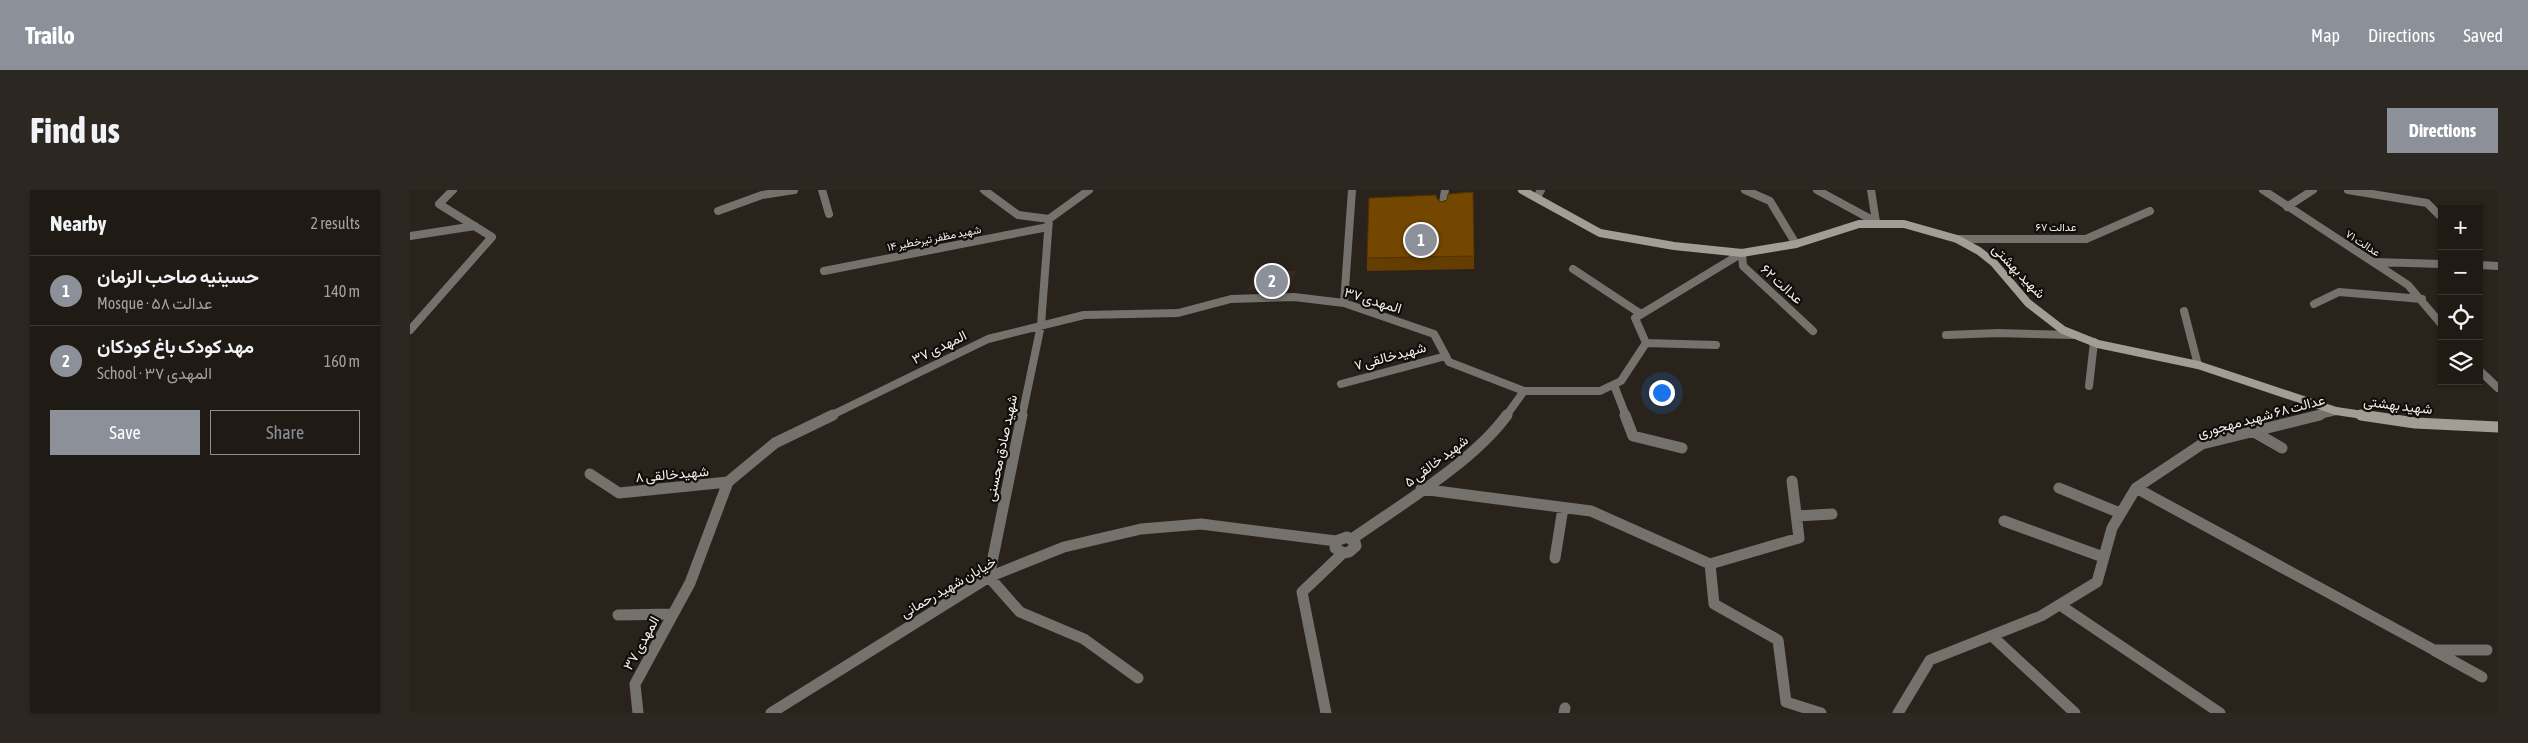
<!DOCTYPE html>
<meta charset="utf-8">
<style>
body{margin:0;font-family:"Asap Condensed",Vazirmatn,sans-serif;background:#2d2722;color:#f1f3f6}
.controls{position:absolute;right:15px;top:15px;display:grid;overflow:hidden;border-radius:0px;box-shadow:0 1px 4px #0004}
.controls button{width:45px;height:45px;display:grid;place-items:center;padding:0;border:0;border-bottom:1px solid #3d3834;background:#201a15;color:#f1f3f6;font:25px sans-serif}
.you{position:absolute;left:1251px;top:202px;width:18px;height:18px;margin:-12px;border:4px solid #fff;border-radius:50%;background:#1a73e8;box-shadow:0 0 0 8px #1a73e833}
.badge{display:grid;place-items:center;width:32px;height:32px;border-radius:50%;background:#8c9099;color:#fff;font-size:16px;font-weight:700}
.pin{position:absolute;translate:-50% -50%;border:2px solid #fff;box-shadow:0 1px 5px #0006}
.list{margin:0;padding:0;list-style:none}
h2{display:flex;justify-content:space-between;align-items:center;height:65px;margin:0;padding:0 20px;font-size:21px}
h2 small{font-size:16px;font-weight:400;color:#a2a1a0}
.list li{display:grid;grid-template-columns:32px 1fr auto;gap:15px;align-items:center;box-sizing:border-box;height:70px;padding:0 20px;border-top:1px solid #3d3834}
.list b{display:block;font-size:19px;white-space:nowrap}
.list p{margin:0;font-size:16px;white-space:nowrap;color:#a2a1a0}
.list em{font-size:16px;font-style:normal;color:#a2a1a0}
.actions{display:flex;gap:10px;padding:15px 20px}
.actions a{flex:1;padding:11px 0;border:1px solid #8c9099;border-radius:0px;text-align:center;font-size:18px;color:#8c9099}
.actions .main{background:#8c9099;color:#fff}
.icon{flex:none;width:28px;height:28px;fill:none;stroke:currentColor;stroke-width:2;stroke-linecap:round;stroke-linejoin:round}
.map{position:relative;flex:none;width:2088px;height:523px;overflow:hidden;border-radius:0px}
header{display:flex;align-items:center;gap:30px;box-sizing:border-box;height:70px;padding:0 25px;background:#8c9099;color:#fff}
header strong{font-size:24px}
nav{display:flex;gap:28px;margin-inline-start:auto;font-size:18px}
.intro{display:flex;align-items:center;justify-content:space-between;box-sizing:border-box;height:120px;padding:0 30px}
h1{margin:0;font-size:35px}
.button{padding:12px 22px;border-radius:0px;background:#8c9099;color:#fff;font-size:18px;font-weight:700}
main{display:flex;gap:30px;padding:0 30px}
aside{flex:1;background:#201a15;border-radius:0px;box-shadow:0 1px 4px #0004}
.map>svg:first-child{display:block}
.built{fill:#372b1f}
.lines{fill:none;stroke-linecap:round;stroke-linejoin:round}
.minor-far1{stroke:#75716d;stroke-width:8}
.minor{stroke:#75716d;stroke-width:11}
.secondary-far1{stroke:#a39d96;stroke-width:8}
.secondary{stroke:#a39d96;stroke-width:11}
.wall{fill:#643d01}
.building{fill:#744701;stroke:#513201}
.labels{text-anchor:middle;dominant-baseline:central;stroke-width:4.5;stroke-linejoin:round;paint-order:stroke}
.far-street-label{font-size:11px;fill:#f2ede8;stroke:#100d0a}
.street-label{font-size:14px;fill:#f2ede8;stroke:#100d0a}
</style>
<header>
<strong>Trailo</strong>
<nav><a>Map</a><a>Directions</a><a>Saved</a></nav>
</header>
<div class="intro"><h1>Find us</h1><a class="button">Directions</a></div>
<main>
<aside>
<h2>Nearby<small>2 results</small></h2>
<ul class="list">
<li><span class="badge">1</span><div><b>حسینیه صاحب الزمان</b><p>Mosque · عدالت ۵۸</p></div><em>140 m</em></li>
<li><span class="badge">2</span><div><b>مهد کودک باغ کودکان</b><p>School · المهدی ۳۷</p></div><em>160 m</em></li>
</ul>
<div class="actions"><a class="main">Save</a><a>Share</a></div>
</aside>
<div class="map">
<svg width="2088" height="523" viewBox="0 0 2088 523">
<rect width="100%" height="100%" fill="#2a231c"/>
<path class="built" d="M845,79L887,81L878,102L838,100Z"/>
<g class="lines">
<path class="minor-far1" d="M412,0L419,24
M574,0L608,25L639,29
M1335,0L1360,11L1386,54
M1407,0L1466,32
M1461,0L1466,32
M1853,0L1998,95L2032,135
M1938,0L2017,13L2029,25
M1127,7L1131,0
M1877,17L1903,0
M1032,19L1035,0
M308,21L352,5L384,0
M0,46L65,36
M1547,49H1676L1740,21
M1964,72L2032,74
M2069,75L2088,76
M1163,79L1231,124
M414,81L638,37
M934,113L942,0
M1904,114L1929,102L2012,109
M1774,121L1788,175
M0,140L82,47L29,14L43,0
M1536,145L1588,143L1665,145
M1236,153L1306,155
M2069,180L2088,198
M931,194L1036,166
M1204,195L1216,226
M1679,196L1684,152
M420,226L578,149L674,125L768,123L821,109L884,107L934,113L1024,144L1039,172L1114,201H1190L1211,191L1236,153L1225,128L1332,63L1333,76L1403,141
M612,226L631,135L639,29L679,0
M1096,226L1114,201
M1905,226L1926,221"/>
<path class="minor" d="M612,225L579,387L610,422L674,449L728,488
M1215,225L1223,246L1272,258
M1844,242L1872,258
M180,284L209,303L318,292
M1649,298L1710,323
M1726,298L2024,460H2077
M1011,299L1181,321L1300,374L1304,414L1368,450L1376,512L1411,523
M1387,326L1422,324
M1594,331L1693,367
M937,347L945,352L946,356L939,362L933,363L925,358L926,351Z
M942,349C990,315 1063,272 1097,225
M1145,368L1153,318
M1300,374L1389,348L1382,291
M1650,415L1810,523
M208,425L263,424
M1582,446L1665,523
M2025,461L2072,487
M228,523L225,494L280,393L318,292L365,253L423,225
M361,523L579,387L654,357L731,339L791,334L926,351
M916,523L892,402L933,363
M1154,523L1155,518
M1488,523L1520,470L1631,426L1687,392L1702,338L1726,298L1792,254L1910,225"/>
<path class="secondary-far1" d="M1112,0L1190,43L1264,56L1332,63L1386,54L1449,34H1494L1547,49L1569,61L1584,73L1618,113L1653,140L1688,154L1788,175L1926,221L1960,226"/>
<path class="secondary" d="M1951,225L2005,233L2088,237"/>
</g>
<path class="wall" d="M1027,9L1031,12L1037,10L1064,66V79L957,81V68Z"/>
<path class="building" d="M1063,2L1064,66L957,68L959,8L1026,5L1027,9L1031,12L1037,10L1038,4Z"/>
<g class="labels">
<g class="far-street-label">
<text x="1646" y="37">عدالت ۶۷</text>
<text transform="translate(524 48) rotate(-11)">شهید مظفر تیرخطیر ۱۴</text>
<text transform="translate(1953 53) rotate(33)">عدالت ۷۱</text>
</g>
<g class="street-label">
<text transform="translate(1609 81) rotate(46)">شهید بهشتی</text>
<text transform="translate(1372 94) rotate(42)">عدالت ۶۲</text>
<text transform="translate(963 110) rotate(17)">المهدی ۳۷</text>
<text transform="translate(529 157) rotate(-26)">المهدی ۳۷</text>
<text transform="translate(980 166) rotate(-15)">شهیدخالقی ۷</text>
<text transform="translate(1988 215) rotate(7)">شهید بهشتی</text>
<text transform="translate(1851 226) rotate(-15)">عدالت ۶۸ شهید مهجوری</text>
<text transform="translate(591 258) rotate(-78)">شهید صادق محسنی</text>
<text transform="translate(1026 271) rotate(-37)">شهید خالقی ۵</text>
<text transform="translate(262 284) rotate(-5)">شهیدخالقی ۸</text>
<text transform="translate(538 397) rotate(-30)">خیابان شهید رحمانی</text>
<text transform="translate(231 453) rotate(-61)">المهدی ۳۷</text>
</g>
</g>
</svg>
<div class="controls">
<button>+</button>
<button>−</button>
<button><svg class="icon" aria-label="locate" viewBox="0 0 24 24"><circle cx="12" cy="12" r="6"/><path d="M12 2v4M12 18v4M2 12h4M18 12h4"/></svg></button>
<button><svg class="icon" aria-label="layers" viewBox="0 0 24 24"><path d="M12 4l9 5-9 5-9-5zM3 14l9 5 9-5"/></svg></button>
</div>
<div class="you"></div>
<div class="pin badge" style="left:1011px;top:50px">1</div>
<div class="pin badge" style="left:862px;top:91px">2</div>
</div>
</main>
